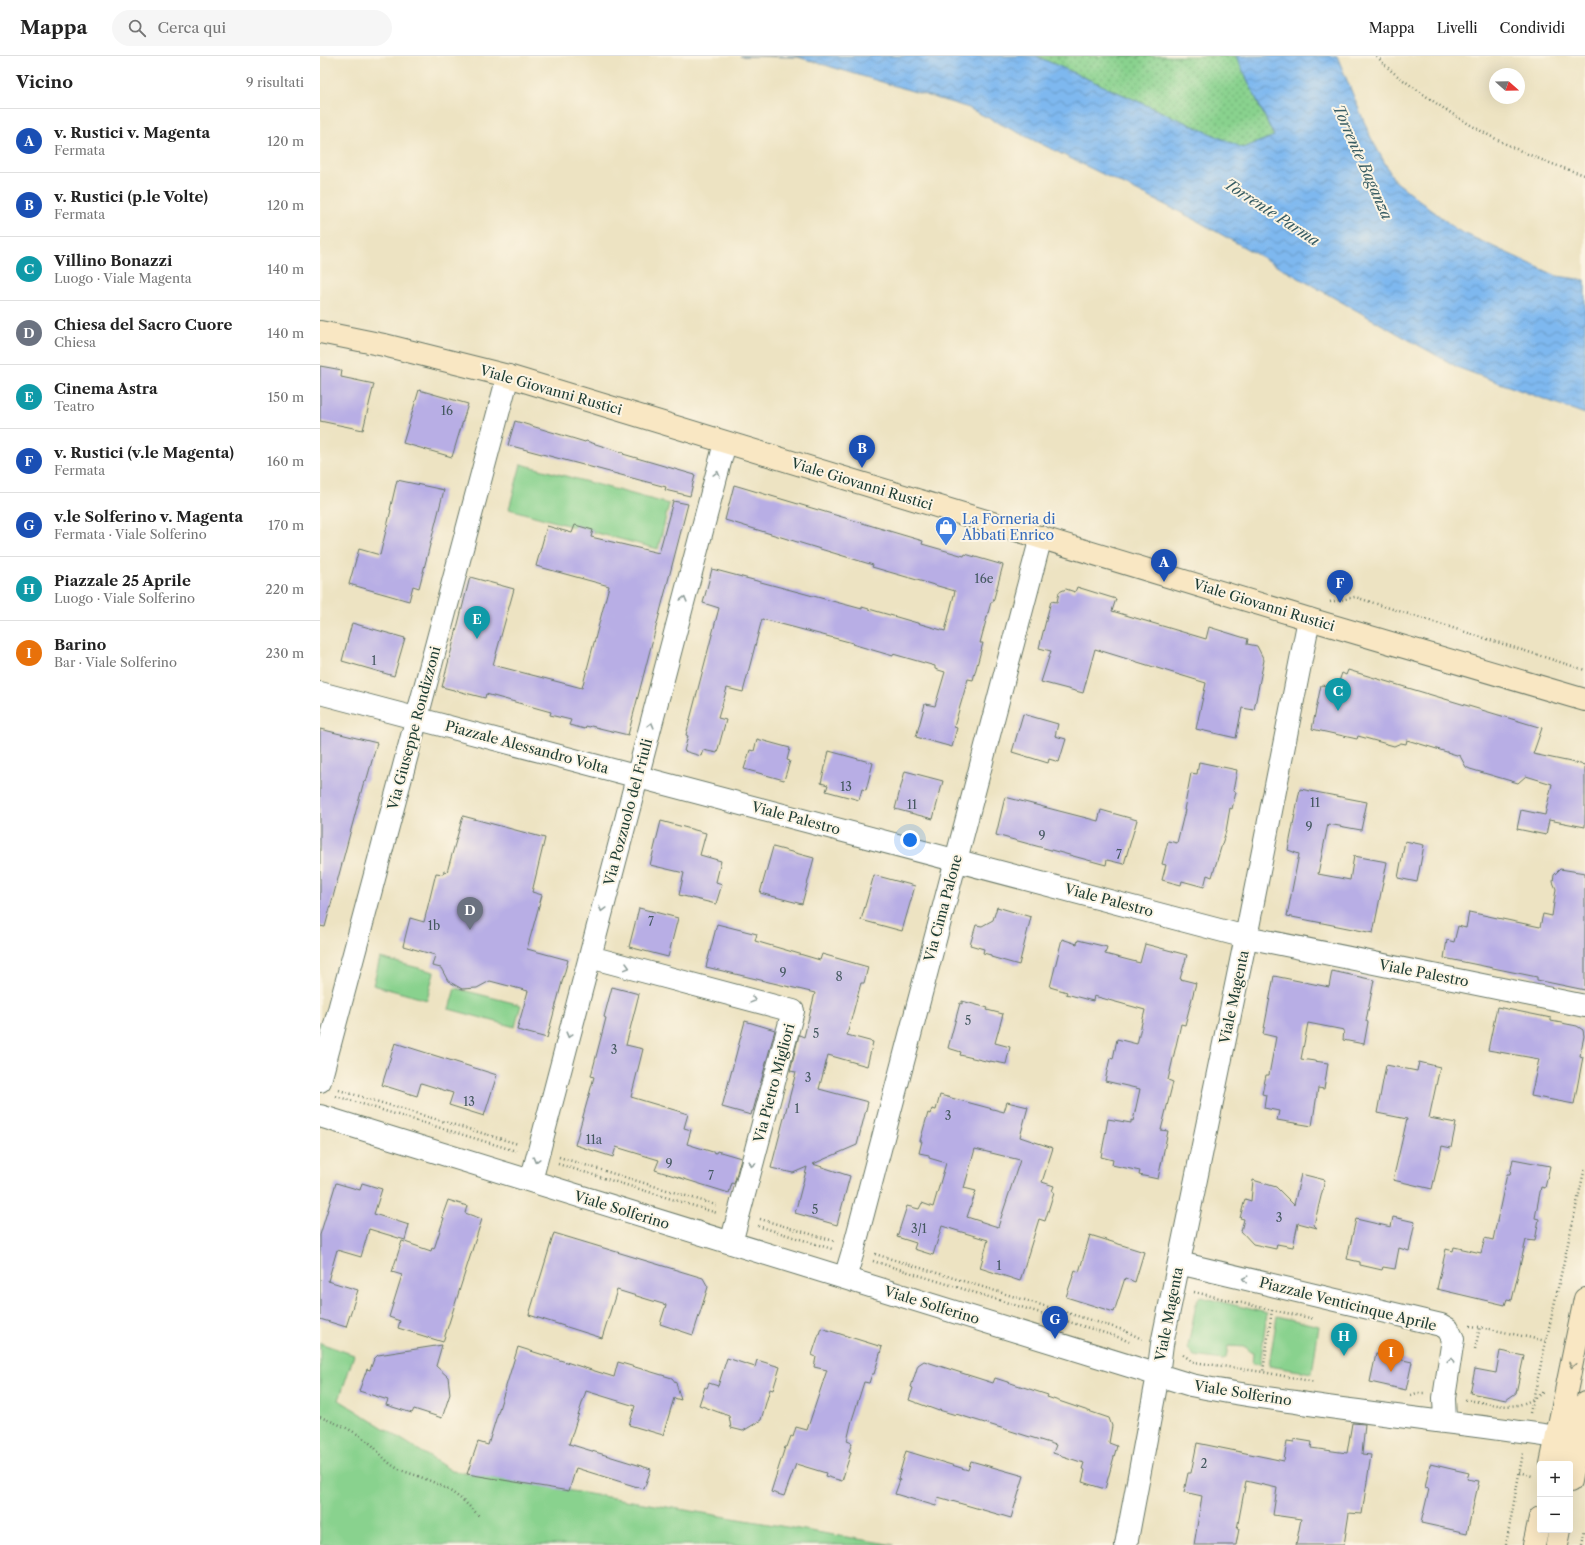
<!DOCTYPE html>
<html lang="it">
<meta charset="utf-8">
<style>
body{margin:0;font-family:"Libre Caslon Text",serif;background:#f6f6f6;color:#222}
.controls{position:absolute;right:12px;bottom:12px;display:grid;overflow:hidden;border-radius:4px;box-shadow:0 4px 16px #0002}
.controls button{width:36px;height:36px;display:grid;place-items:center;padding:0;border:0;border-bottom:1px solid #e0e0e0;background:#fff;color:#222;font:20px sans-serif}
.compass{position:absolute;left:1169px;top:12px;width:36px;height:36px;border-radius:50%;background:#fff;box-shadow:0 4px 16px #0002;rotate:110deg}
.you{position:absolute;left:590px;top:784px;width:14px;height:14px;margin:-10px;border:3px solid #fff;border-radius:50%;background:#1a73e8;box-shadow:0 0 0 6px #1a73e833}
.badge{display:grid;place-items:center;width:26px;height:26px;border-radius:50%;background:#1f6fb2;color:#fff;font-size:13px;font-weight:700}
.pin{position:absolute;translate:-50% -33px;filter:drop-shadow(0 1px 2px #0008)}
.pin::after{content:'';position:absolute;top:21px;width:14px;height:12px;background:inherit;clip-path:polygon(0 0,100% 0,50% 100%)}
.list{margin:0;padding:0;list-style:none}
h2{display:flex;justify-content:space-between;align-items:center;height:52px;margin:0;padding:0 16px;font-size:17px}
h2 small{font-size:13px;font-weight:400;color:#767676}
.list li{display:grid;grid-template-columns:26px 1fr auto;gap:12px;align-items:center;box-sizing:border-box;height:64px;padding:0 16px;border-top:1px solid #e0e0e0}
.list b{display:block;font-size:15px;white-space:nowrap}
.list p{margin:0;font-size:13px;white-space:nowrap;color:#767676}
.list em{font-size:13px;font-style:normal;color:#767676}
.icon{flex:none;width:22px;height:22px;fill:none;stroke:currentColor;stroke-width:2;stroke-linecap:round;stroke-linejoin:round}
.map{position:relative;flex:none;width:1265px;height:1489px;overflow:hidden}
header{display:flex;align-items:center;gap:24px;box-sizing:border-box;height:56px;padding:0 20px;background:#fff;border-bottom:1px solid #e0e0e0}
header strong{font-size:19px}
nav{display:flex;gap:22px;margin-inline-start:auto;font-size:14px}
.search{width:280px;height:36px;background:#f6f6f6;display:flex;align-items:center;gap:10px;box-sizing:border-box;padding:0 14px;border-radius:22px;color:#767676;font-size:15px}
main{display:flex}
aside{flex:1;background:#fff}
.map>svg:first-child{display:block}
.grass{fill:url(#grass-dots);stroke:#548861}
.park{fill:#89d28e;stroke:#548861}
.water{fill:url(#water-waves);stroke:#4e7a92}
.building{fill:#b8aee5;fill-rule:evenodd}
.lines{fill:none;stroke-linecap:round;stroke-linejoin:round}
.minor-casing{stroke:#677766;stroke-width:24}
.secondary-casing{stroke:#677766;stroke-width:24}
.path{stroke:#677766;stroke-width:2.5;stroke-dasharray:1 3;stroke-linecap:butt}
.minor{stroke:#fff;stroke-width:22}
.secondary{stroke:#f9e7c3;stroke-width:22}
.oneway{stroke:#8f9e9a}
.oneway2{stroke:#8c927c}
.labels{text-anchor:middle;dominant-baseline:central;stroke-width:4;stroke-linejoin:round;paint-order:stroke}
.number-label{font-size:12px;fill:#455960}
.street-label{font-size:14px;fill:#1f3d34;stroke:#fcf5e5}
.shop-label{font-size:14px;fill:#366cbe;stroke:#fcf5e5;text-anchor:start}
.water-label{font-size:15px;font-style:italic;fill:#375c63;stroke:#fcf5e5}
</style>
<header>
<strong>Mappa</strong>
<div class="search"><svg class="icon" aria-label="search" viewBox="0 0 24 24"><circle cx="10" cy="10" r="6"/><path d="M15 15l6 6"/></svg>Cerca qui</div>
<nav><a>Mappa</a><a>Livelli</a><a>Condividi</a></nav>
</header>
<main>
<aside>
<h2>Vicino<small>9 risultati</small></h2>
<ul class="list">
<li><span class="badge" style="background:#1a4fb4">A</span><div><b>v. Rustici v. Magenta</b><p>Fermata</p></div><em>120 m</em></li>
<li><span class="badge" style="background:#1a4fb4">B</span><div><b>v. Rustici (p.le Volte)</b><p>Fermata</p></div><em>120 m</em></li>
<li><span class="badge" style="background:#0f9aa8">C</span><div><b>Villino Bonazzi</b><p>Luogo · Viale Magenta</p></div><em>140 m</em></li>
<li><span class="badge" style="background:#6b7280">D</span><div><b>Chiesa del Sacro Cuore</b><p>Chiesa</p></div><em>140 m</em></li>
<li><span class="badge" style="background:#0f9aa8">E</span><div><b>Cinema Astra</b><p>Teatro</p></div><em>150 m</em></li>
<li><span class="badge" style="background:#1a4fb4">F</span><div><b>v. Rustici (v.le Magenta)</b><p>Fermata</p></div><em>160 m</em></li>
<li><span class="badge" style="background:#1a4fb4">G</span><div><b>v.le Solferino v. Magenta</b><p>Fermata · Viale Solferino</p></div><em>170 m</em></li>
<li><span class="badge" style="background:#0f9aa8">H</span><div><b>Piazzale 25 Aprile</b><p>Luogo · Viale Solferino</p></div><em>220 m</em></li>
<li><span class="badge" style="background:#e8710a">I</span><div><b>Barino</b><p>Bar · Viale Solferino</p></div><em>230 m</em></li>
</ul>
</aside>
<div class="map">
<svg width="1265" height="1489" viewBox="0 0 1265 1489">
<defs>
<pattern id="grass-dots" width="8" height="8" patternUnits="userSpaceOnUse"><rect width="8" height="8" fill="#89d28e"/><path d="M2 2h.1M6 6h.1" fill="none" stroke="#6fac75" stroke-width="1.8" stroke-linecap="round"/></pattern>
<pattern id="water-waves" width="16" height="10" patternUnits="userSpaceOnUse"><rect width="16" height="10" fill="#7eb8ef"/><path d="M0 5q4-4 8 0t8 0" fill="none" stroke="#6797c2"/></pattern>
</defs>
<rect width="100%" height="100%" fill="#fcf5e5"/>
<filter id="ink" filterUnits="userSpaceOnUse"><feTurbulence type="fractalNoise" baseFrequency=".025" numOctaves="2"/><feDisplacementMap in="SourceGraphic" scale="8" xChannelSelector="R" yChannelSelector="G"/><feConvolveMatrix kernelMatrix="1 2 1 2 8 2 1 2 1" color-interpolation-filters="sRGB"/></filter>
<filter id="wash" filterUnits="userSpaceOnUse"><feTurbulence type="fractalNoise" baseFrequency=".012" numOctaves="4" result="noise"/><feDisplacementMap in="SourceGraphic" scale="16" xChannelSelector="R" yChannelSelector="G"/><feGaussianBlur stdDeviation="0.9" result="paint"/><feColorMatrix in="noise" values="0 0 0 0 0 0 0 0 0 0 0 0 0 0 0 0 0 1.4 0 .05"/><feComposite in="paint" operator="in"/></filter>
<g filter="url(#wash)">
<rect width="100%" height="100%" fill="#ede3c2"/>
<path class="grass" d="M716,0H916L954,81L923,92Z"/>
<path class="park" d="M201,408L349,448L338,493L273,476V474L255,469L254,471L189,453Z
M60,902L114,916L107,944L53,929Z
M135,932L201,949L195,971L129,953Z
M881,1241L947,1257L940,1309L932,1308L933,1297L930,1296L926,1291L908,1290L906,1302L903,1304L874,1300L869,1294L868,1290L877,1243Z
M957,1260L999,1270L992,1317L949,1310Z
M0,1287L34,1299L19,1344L132,1415L574,1489H0Z"/>
<path class="water" d="M420,0H716L923,92L954,80L916,0H1017L1050,80L1074,124L1137,174L1237,220L1265,224V358L1139,312L874,163L646,51L478,1Z"/>
<g id="blocks">
<path class="building" d="M0,310L22,314L21,321L54,328L43,374L0,365Z
M99,334L148,348L132,401L83,387Z
M195,365L265,386L266,385L304,397L303,398L375,419L370,440L345,434L346,431L188,389Z
M77,424L124,434L99,532L93,530L89,545L29,528L39,493L60,499L71,454H70Z
M414,429L603,485L602,488L644,500L645,498L683,509L673,546H671L660,587H663L653,624L648,623L634,671L637,672L632,691L596,681L605,648L615,650L625,616L615,613V610L573,598V600L532,588L533,587L442,563L423,636L407,632L398,662L406,664L397,697L383,694L381,700L364,695L368,680L366,679L399,552L383,547L392,513L542,553V551L625,575L635,535L552,511L553,509L405,464Z
M353,445L368,448L308,679L271,670L270,671L266,670L265,673L249,669L251,664L230,659L231,656L166,638L165,642L122,631L150,521L194,533L173,609L262,632L289,530L216,510L227,470L252,477L255,469L273,474L271,481L339,497Z
M757,531L796,543L792,555L886,583L889,571L928,583L927,588L937,590L944,604L934,654L922,652L916,682L876,673L886,627L775,593L763,637L721,626L731,595L719,592L731,545L737,546L739,536L746,533L755,536Z
M32,567L85,582L74,620L22,605Z
M1028,614L1222,672L1213,698L1265,709V771L1229,764L1226,779L1197,773L1201,754L1225,759L1232,728L1206,720L1198,727L1150,713L1146,711L1140,700L1087,684L1086,688L1081,687L1074,690L1038,680L1037,683L992,673L1001,629L1008,630L1009,626L1018,628L1022,617L1026,619Z
M703,658L738,668L735,680L746,683L739,706L729,703L728,707L692,696Z
M0,673L57,687L46,726L44,725L5,871L0,870Z
M437,683L470,692L467,704L470,705L464,724L424,713L430,694L434,695Z
M509,695L553,707L546,734L542,733L539,744L506,735L508,729L501,727Z
M879,706L917,714L913,735L916,736L912,753L910,752L906,775L892,821L887,819L884,831L862,825L861,829L842,824L846,809L842,808L848,785L857,787L865,754H864L871,717L877,718Z
M585,715L623,725L613,763L575,753Z
M980,733L1047,746L1041,774L1008,768L998,818L1030,824L1034,800L1067,806L1053,877L967,860L979,798L968,794Z
M685,741L778,765L781,754L817,764L804,808L787,804L786,809L676,779Z
M143,760L225,782L212,836L222,839L207,893L248,904L227,982L197,974L208,935L170,925L157,932L142,933L128,925L121,912L112,910L115,899L83,890L90,862L104,866L116,817L123,818L124,815L127,816Z
M341,765L386,777L380,799L401,805L396,826L402,828L396,848L359,839L364,817L330,809Z
M1085,785L1104,789L1097,826L1078,822Z
M453,791L494,802L482,848L440,837Z
M1240,813L1265,817V934L1217,924V921L1124,902L1127,884L1134,886L1138,870L1146,872L1149,856L1220,871L1223,858L1232,860L1236,833L1233,826L1234,819Z
M554,819L595,830L582,875L541,864Z
M677,851L711,861L699,909L671,901V899L663,897L664,893L650,889L656,869L662,870L673,864Z
M319,852L358,862L348,901L309,891Z
M397,868L437,878L435,885L500,904L502,898L548,911L544,927H541L527,979L553,986L547,1010L508,999L499,1033L548,1046L537,1089L493,1108L530,1120L517,1169L475,1157L487,1111L473,1117L451,1112L476,1016L470,1015L479,979L484,981L495,937L386,911Z
M742,883L757,888L758,884L787,891L785,898L820,907L825,888L867,899L860,923L876,927L865,969L861,968L848,1024L853,1026L841,1074L848,1075L838,1123L819,1119L820,1115L792,1109L793,1104L781,1101L788,1063L811,1067V1064L813,1065L820,1033L785,1025L790,1002L793,1003L797,983L817,988L825,954L774,940L773,945L746,938L747,936L730,931Z
M1012,915L1054,924L1046,965L1048,966L1044,988L1023,984L1024,974L988,967L981,1003L1008,1007L1004,1033L998,1032L992,1070L957,1064L959,1055L944,1052L946,1039L942,1038L946,1019H949L956,981L943,978L954,920L1009,931Z
M292,931L319,938L306,989L323,993L311,1041L368,1058L364,1072L371,1074L367,1088L396,1097L397,1095L421,1102L414,1128L412,1127L409,1137L335,1114L339,1104L296,1091L293,1101L255,1089L274,1021L271,1020L286,962L284,961Z
M642,945L668,952L667,954L683,958L675,987L690,991L686,1008L670,1005V1006L640,999L641,996L628,992L640,947L642,948Z
M1177,951L1231,962V965L1257,970L1263,974L1264,980L1260,1000L1263,1001L1254,1048L1211,1040L1219,1003L1168,994Z
M425,965L455,974L433,1055H432L431,1059L402,1051Z
M75,987L177,1019L164,1060L129,1049L133,1037L101,1027L97,1040L62,1029Z
M1099,1006L1120,1011L1109,1062L1136,1067L1131,1092L1122,1090L1112,1133L1073,1124L1087,1063L1057,1057L1066,1009L1097,1015Z
M620,1039L684,1056L687,1046L708,1051L700,1081L733,1092L722,1126L734,1130L732,1135L734,1136L725,1165L719,1163L700,1225L660,1212L668,1184L622,1170L613,1199L594,1193L596,1187L577,1181L587,1150L599,1153L602,1147L613,1151L626,1107L609,1102V1099L599,1097L602,1085H600L608,1057L610,1058L612,1053L616,1054ZM655,1093L700,1104L678,1171L647,1161L656,1135L644,1132Z
M1193,1103L1230,1110L1225,1132L1221,1131L1215,1162L1219,1163L1215,1185L1206,1184L1192,1244L1187,1243L1185,1249L1117,1233L1126,1193L1133,1195L1134,1191L1161,1197L1165,1182L1173,1184L1187,1118H1190Z
M981,1118L1005,1124L994,1169L997,1172L978,1167L973,1191L957,1188L956,1193L933,1188L921,1175L924,1163L920,1162L925,1143L931,1145L933,1124L956,1131L974,1149Z
M16,1127L40,1134L42,1127L62,1133L54,1158L89,1169L85,1184L49,1173L41,1201L17,1194L8,1225L38,1234L26,1271L0,1263V1179Z
M128,1144L147,1150L145,1157L162,1163L123,1286L78,1272L80,1265L69,1261L82,1219L72,1216L82,1185L111,1195L112,1192L114,1193L124,1162L122,1161Z
M1073,1161L1095,1166L1089,1195L1079,1192L1075,1213L1063,1211L1062,1214L1040,1209V1206L1027,1203L1036,1163L1071,1171Z
M234,1177L383,1222L388,1231L373,1279L340,1268L346,1249L297,1234L282,1282L209,1259Z
M770,1179L824,1196L815,1226L805,1222L794,1256L746,1241L755,1214L759,1216Z
M501,1272L562,1291L554,1318H552L549,1327L544,1326L532,1364L527,1385L532,1387L529,1395L531,1396L522,1425L505,1420L506,1417L476,1408L464,1440L451,1436L465,1391H467L471,1380L473,1381L476,1371L487,1374L507,1314L494,1311L496,1301L492,1299Z
M122,1289L116,1310L128,1321L130,1338L122,1362L94,1353L92,1357L66,1349L68,1344L39,1335L47,1313L50,1314L54,1303L58,1299Z
M198,1291L294,1321L298,1306L352,1322L356,1327L361,1344L354,1342L343,1379L309,1369L315,1350L266,1335L249,1388L331,1413L324,1433L256,1412L249,1435L147,1418L158,1386L168,1389Z
M1180,1295L1204,1300L1196,1337L1186,1344L1150,1337L1155,1313L1176,1317Z
M1056,1298L1092,1306L1086,1334L1050,1326Z
M407,1302L435,1311L437,1304L460,1311L453,1334L450,1333L441,1364L423,1375L411,1372L409,1360L379,1349L385,1331L387,1332L389,1327L398,1330Z
M604,1305L673,1327L675,1322L728,1339L727,1341L789,1362L792,1370L789,1387L797,1390L785,1433L762,1426L765,1414L762,1413L764,1407L733,1397L736,1389L636,1358V1359L619,1354V1355L589,1344L593,1332L591,1331L598,1309Z
M1032,1367L1045,1368L1042,1398L1051,1399L1042,1458L1029,1457L1024,1489H976L981,1463L953,1459L957,1432L926,1425L917,1473H919L916,1489H874L882,1440L864,1436L868,1417H871L877,1387L964,1405L967,1385L974,1386V1383L992,1386L991,1392L1027,1397Z
M586,1395L648,1414L651,1405L704,1420L691,1462L618,1441L616,1450L575,1438L580,1424L578,1423Z
M1110,1408L1149,1417L1147,1423L1159,1425L1147,1477L1101,1467L1109,1433L1105,1432Z"/>
</g>
</g>
<g filter="url(#ink)">
<use href="#blocks" fill-opacity="0" stroke="#677766" stroke-width="1"/>
<g class="lines">
<g class="minor-casing">
<path id="minor" d="M0,637L926,881L1265,950
M270,901L473,955L411,1187
M0,1025L188,320
M0,1060L871,1329C909,1337 949,1342 988,1348C1077,1361 1167,1370 1256,1384
M211,1125L405,387
M859,1207L1121,1269L1128,1273L1133,1283L1124,1342L1125,1365
M525,1222L534,1192L721,481
M806,1489L838,1319L842,1288L926,881L989,563"/>
</g>
<g class="secondary-casing">
<path id="secondary" d="M0,276L64,289L188,320L989,563L1265,644
M1231,1408L1265,1243
M1250,1425L1265,1347
M1214,1489L1220,1462
M1237,1489L1240,1474"/>
</g>
<path class="path" d="M1057,0C1069,15 1083,24 1099,35C1149,72 1205,101 1265,119
M1010,546L1035,541L1265,614
M19,1034L198,1088
M16,1040L196,1095
M239,1101L399,1150
M238,1108L397,1157
M440,1163L514,1185
M438,1170L512,1193
M555,1198L803,1274L822,1283
M553,1205L801,1282L809,1286
M874,1236L952,1254L943,1316L995,1326
M952,1254L995,1263
M1150,1270L1160,1271L1226,1285
M1155,1293L1160,1271
M863,1299L874,1306L943,1316
M1091,1339L1097,1337H1104
M1145,1344C1177,1347 1195,1359 1223,1336
M1210,1357L1265,1111
M0,1361C19,1368 38,1376 53,1390C60,1397 66,1406 75,1411C83,1416 94,1418 103,1422C129,1432 141,1441 160,1461
M1199,1416L1212,1420
M1186,1489L1203,1397
M1262,1489L1265,1474"/>
<use href="#minor" class="minor"/>
<use href="#secondary" class="secondary"/>
</g>
<defs><path id="oneway-chevron" d="M-2-3.5L2.5 0L-2 3.5" fill="none" stroke-width="1.6" stroke-linecap="round" stroke-linejoin="round"/></defs>
<g class="oneway">
<use href="#oneway-chevron" transform="translate(397 418) rotate(-75)"/>
<use href="#oneway-chevron" transform="translate(364 543) rotate(-75)"/>
<use href="#oneway-chevron" transform="translate(331 669) rotate(-75)"/>
<use href="#oneway-chevron" transform="translate(282 853) rotate(105)"/>
<use href="#oneway-chevron" transform="translate(307 911) rotate(15)"/>
<use href="#oneway-chevron" transform="translate(433 944) rotate(15)"/>
<use href="#oneway-chevron" transform="translate(249 979) rotate(105)"/>
<use href="#oneway-chevron" transform="translate(216 1104) rotate(105)"/>
<use href="#oneway-chevron" transform="translate(432 1108) rotate(105)"/>
<use href="#oneway-chevron" transform="translate(925 1223) rotate(-167)"/>
<use href="#oneway-chevron" transform="translate(1131 1304) rotate(-80)"/>
</g>
<use class="oneway2" href="#oneway-chevron" transform="translate(1252 1309) rotate(102)"/>
</g>
<defs>
<g id="shop-pin" transform="scale(1.15)"><path d="M0 17L-7.5 6A9.5 9.5 0 1 1 7.5 6Z" fill="#3f7fe0" stroke="#fcf5e5"/><path d="M-5-2.5h2.3a2.7 3.5 0 0 1 5.4 0H5L5.5 6h-11ZM-1.5-2.5h3a1.5 2.3 0 0 0-3 0Z" fill="#fff"/></g>
</defs>
<g fill-rule="evenodd">
<use href="#shop-pin" x="626" y="471"/>
</g>
<g class="labels">
<g class="number-label">
<text x="127" y="354">16</text>
<text x="664" y="522">16e</text>
<text x="54" y="604">1</text>
<text x="526" y="730">13</text>
<text x="995" y="746">11</text>
<text x="592" y="748">11</text>
<text x="989" y="770">9</text>
<text x="722" y="779">9</text>
<text x="799" y="798">7</text>
<text x="331" y="865">7</text>
<text x="114" y="869">1b</text>
<text x="463" y="916">9</text>
<text x="519" y="920">8</text>
<text x="648" y="964">5</text>
<text x="496" y="977">5</text>
<text x="294" y="993">3</text>
<text x="488" y="1021">3</text>
<text x="149" y="1045">13</text>
<text x="477" y="1052">1</text>
<text x="628" y="1059">3</text>
<text x="274" y="1083">11a</text>
<text x="349" y="1107">9</text>
<text x="391" y="1119">7</text>
<text x="495" y="1153">5</text>
<text x="959" y="1161">3</text>
<text x="599" y="1172">3/1</text>
<text x="679" y="1209">1</text>
<text x="884" y="1407">2</text>
</g>
<g class="street-label">
<text transform="translate(231 334) rotate(16)">Viale Giovanni Rustici</text>
<text transform="translate(542 428) rotate(17)">Viale Giovanni Rustici</text>
<text transform="translate(944 549) rotate(17)">Viale Giovanni Rustici</text>
<text transform="translate(94 672) rotate(-75)">Via Giuseppe Rondizzoni</text>
<text transform="translate(207 691) rotate(15)">Piazzale Alessandro Volta</text>
<text transform="translate(308 756) rotate(-75)">Via Pozzuolo del Friuli</text>
<text transform="translate(476 762) rotate(15)">Viale Palestro</text>
<text transform="translate(789 844) rotate(15)">Viale Palestro</text>
<text transform="translate(623 852) rotate(-75)">Via Cima Palone</text>
<text transform="translate(1104 917) rotate(11)">Viale Palestro</text>
<text transform="translate(914 941) rotate(-78)">Viale Magenta</text>
<text transform="translate(454 1027) rotate(-75)">Via Pietro Migliori</text>
<text transform="translate(302 1154) rotate(17)">Viale Solferino</text>
<text transform="translate(1028 1248) rotate(14)">Piazzale Venticinque Aprile</text>
<text transform="translate(612 1249) rotate(17)">Viale Solferino</text>
<text transform="translate(849 1258) rotate(-79)">Viale Magenta</text>
<text transform="translate(923 1337) rotate(9)">Viale Solferino</text>
</g>
<g class="shop-label">
<text x="642" y="463">La Forneria di<tspan x="642" dy="16">Abbati Enrico</tspan></text>
</g>
<g class="water-label">
<text transform="translate(1043 106) rotate(66)">Torrente Baganza</text>
<text transform="translate(952 156) rotate(33)">Torrente Parma</text>
</g>
</g>
</svg>
<div class="controls">
<button>+</button>
<button>−</button>
</div>
<svg class="compass" viewBox="-18 -18 36 36"><path d="M0-13l5 13h-10z" fill="#e53935"/><path d="M0 13l5-13h-10z" fill="#767676"/></svg>
<div class="you"></div>
<div class="pin badge" style="left:844px;top:526px;background:#1a4fb4">A</div>
<div class="pin badge" style="left:542px;top:412px;background:#1a4fb4">B</div>
<div class="pin badge" style="left:1018px;top:655px;background:#0f9aa8">C</div>
<div class="pin badge" style="left:150px;top:874px;background:#6b7280">D</div>
<div class="pin badge" style="left:157px;top:583px;background:#0f9aa8">E</div>
<div class="pin badge" style="left:1020px;top:547px;background:#1a4fb4">F</div>
<div class="pin badge" style="left:735px;top:1283px;background:#1a4fb4">G</div>
<div class="pin badge" style="left:1024px;top:1300px;background:#0f9aa8">H</div>
<div class="pin badge" style="left:1071px;top:1316px;background:#e8710a">I</div>
</div>
</main>
